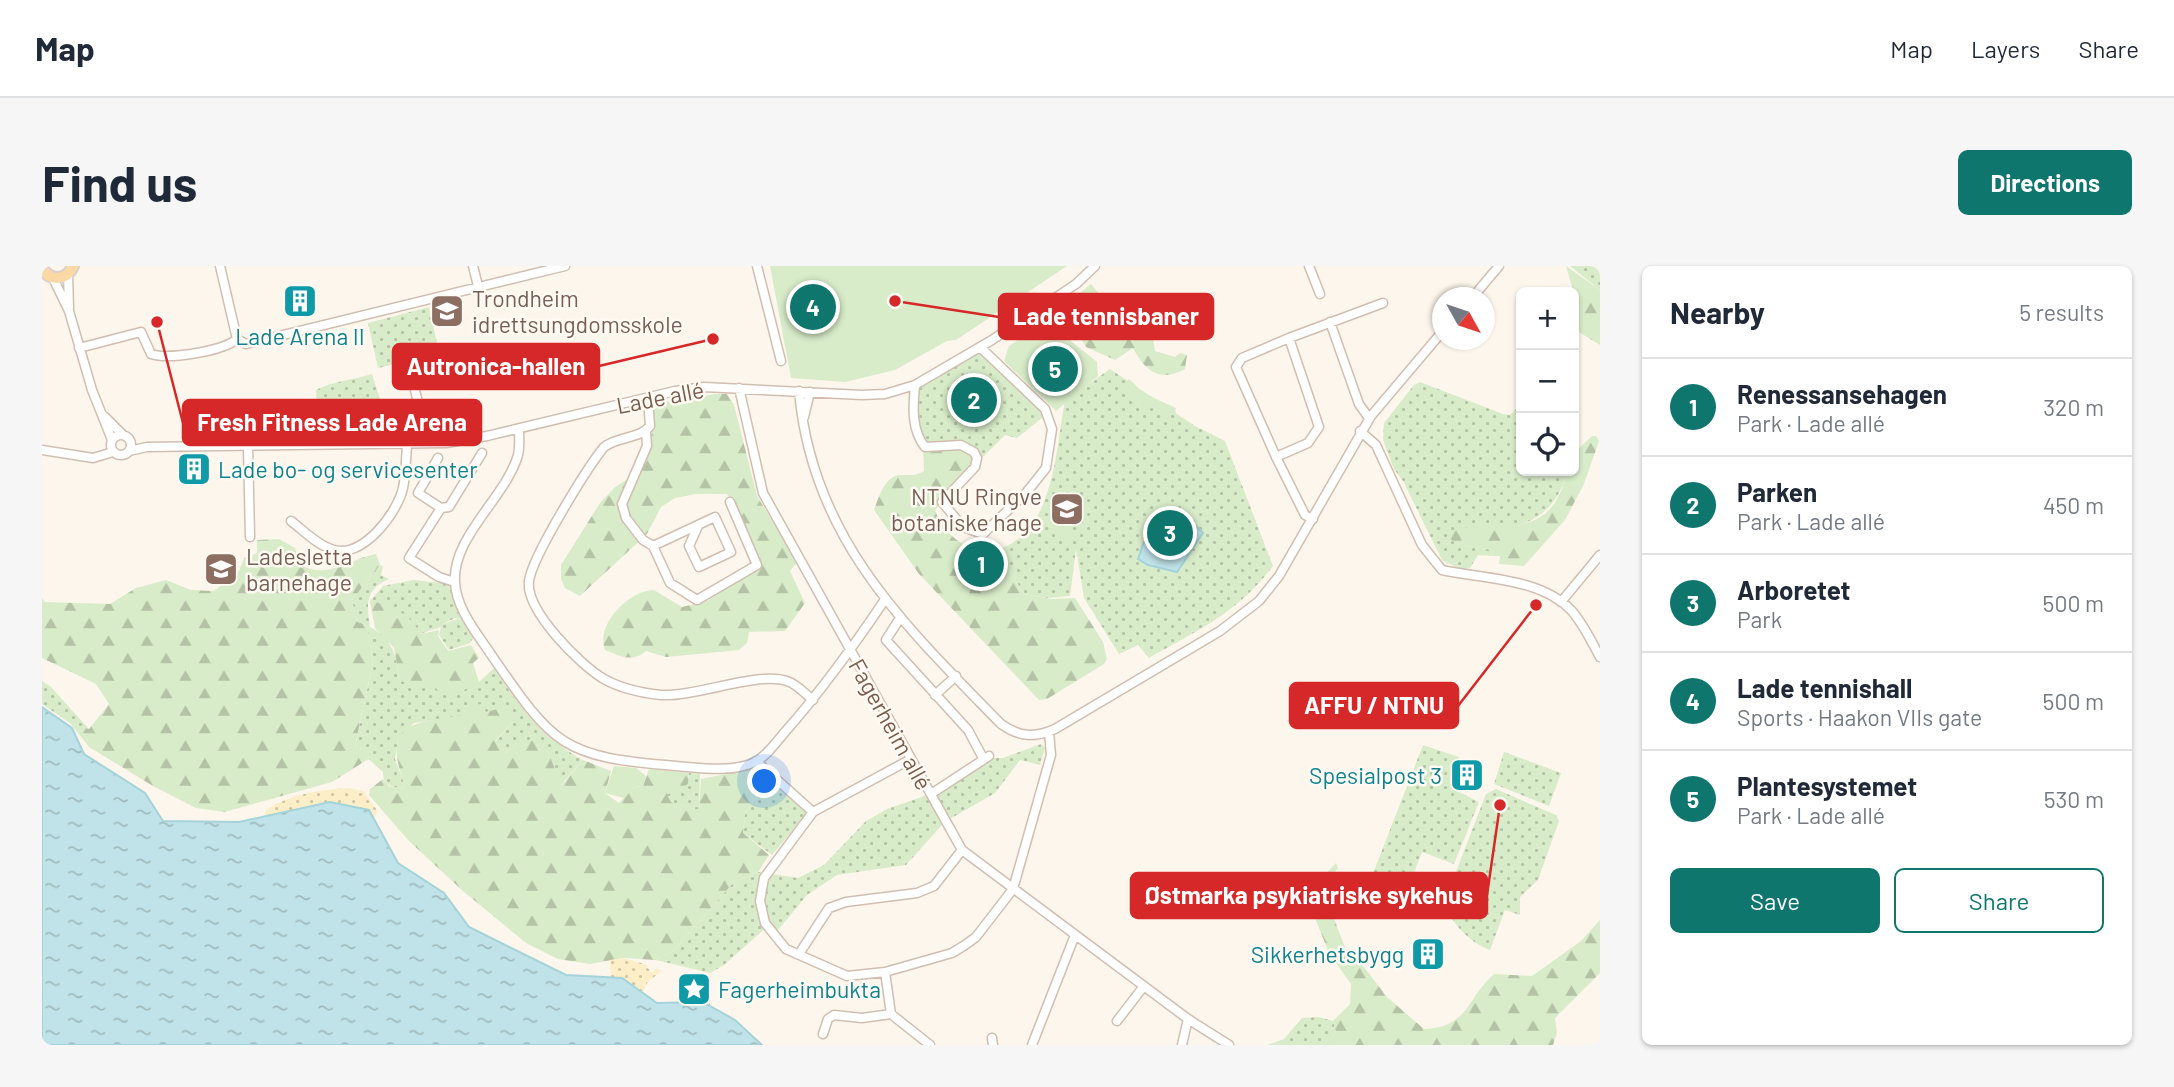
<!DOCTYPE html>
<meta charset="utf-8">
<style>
body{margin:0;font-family:Barlow,sans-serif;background:#f6f6f7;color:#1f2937}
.controls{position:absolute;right:21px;top:21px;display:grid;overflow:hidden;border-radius:10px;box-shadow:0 2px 5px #0004}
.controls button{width:63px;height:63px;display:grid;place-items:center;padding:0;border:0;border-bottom:2px solid #e0e1e3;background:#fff;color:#1f2937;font:35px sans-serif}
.compass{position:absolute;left:1390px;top:21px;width:63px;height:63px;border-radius:50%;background:#fff;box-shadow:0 2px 5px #0004;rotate:130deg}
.you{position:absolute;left:723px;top:516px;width:24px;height:24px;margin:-18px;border:5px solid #fff;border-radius:50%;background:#1a73e8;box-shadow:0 0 0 10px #1a73e833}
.badge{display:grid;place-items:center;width:46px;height:46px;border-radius:50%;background:#0f766e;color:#fff;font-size:23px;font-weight:700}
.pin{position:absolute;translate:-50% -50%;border:4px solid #fff;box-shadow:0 2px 7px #0006}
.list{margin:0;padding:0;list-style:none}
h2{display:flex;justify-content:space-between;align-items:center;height:91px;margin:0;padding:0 28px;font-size:30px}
h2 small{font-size:23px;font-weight:400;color:#747a83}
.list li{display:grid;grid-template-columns:46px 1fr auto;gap:21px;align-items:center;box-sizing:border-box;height:98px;padding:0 28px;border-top:2px solid #e0e1e3}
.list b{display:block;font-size:26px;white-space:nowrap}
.list p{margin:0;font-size:23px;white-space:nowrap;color:#747a83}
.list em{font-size:23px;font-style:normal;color:#747a83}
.actions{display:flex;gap:14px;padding:21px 28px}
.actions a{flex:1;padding:16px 0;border:2px solid #0f766e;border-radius:10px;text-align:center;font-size:24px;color:#0f766e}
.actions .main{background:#0f766e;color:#fff}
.icon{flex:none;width:38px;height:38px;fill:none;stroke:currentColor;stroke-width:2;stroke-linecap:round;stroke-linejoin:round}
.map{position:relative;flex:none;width:1558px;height:779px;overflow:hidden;border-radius:10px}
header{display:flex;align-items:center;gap:42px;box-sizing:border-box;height:98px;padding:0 35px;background:#fff;border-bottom:2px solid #e0e1e3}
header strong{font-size:33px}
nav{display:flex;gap:38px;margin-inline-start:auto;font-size:24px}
.intro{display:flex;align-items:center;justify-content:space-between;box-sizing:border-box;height:168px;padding:0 42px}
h1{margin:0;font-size:49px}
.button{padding:18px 32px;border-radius:10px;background:#0f766e;color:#fff;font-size:24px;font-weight:700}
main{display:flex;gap:42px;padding:0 42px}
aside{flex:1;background:#fff;border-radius:10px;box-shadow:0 2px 5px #0004}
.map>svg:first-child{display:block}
.grass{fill:url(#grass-dots)}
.forest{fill:url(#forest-firs)}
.sand{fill:url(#sand-dots)}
.garden{fill:#d8ecc9}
.water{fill:url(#water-ripples);stroke:#a5d3da;stroke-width:2}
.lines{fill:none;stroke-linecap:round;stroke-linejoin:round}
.minor-casing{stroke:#d1beb0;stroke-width:11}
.major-casing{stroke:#dad1cd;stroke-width:14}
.minor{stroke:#fff;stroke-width:8}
.major{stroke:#fbd9a5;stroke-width:10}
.labels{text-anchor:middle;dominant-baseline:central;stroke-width:5;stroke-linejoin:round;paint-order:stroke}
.education-label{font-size:23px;fill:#785e54;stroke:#fffaf3;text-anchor:start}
.culture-label{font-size:23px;fill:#0d838f;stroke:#fffaf3;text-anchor:start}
.street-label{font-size:23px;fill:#7a5c4d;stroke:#fffaf3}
.leader{fill:none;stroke:#d62828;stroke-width:2.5}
.callout-dot{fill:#d62828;stroke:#fffaf3;stroke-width:2.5}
.callout{fill:#d62828;stroke:#d62828;stroke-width:2.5}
.callout-label{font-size:24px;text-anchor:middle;font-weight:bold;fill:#fff}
</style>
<header>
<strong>Map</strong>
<nav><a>Map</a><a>Layers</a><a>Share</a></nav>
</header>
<div class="intro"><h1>Find us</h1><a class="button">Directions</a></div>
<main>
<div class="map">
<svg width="1558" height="779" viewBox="0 0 1558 779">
<defs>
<pattern id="grass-dots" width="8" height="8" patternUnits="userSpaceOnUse" patternTransform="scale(1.75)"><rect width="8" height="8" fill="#d8ecc9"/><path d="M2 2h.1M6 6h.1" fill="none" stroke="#b4c2a5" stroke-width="1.8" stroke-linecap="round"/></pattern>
<pattern id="forest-firs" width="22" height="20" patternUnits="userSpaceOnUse" patternTransform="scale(1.75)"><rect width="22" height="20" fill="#d8ecc9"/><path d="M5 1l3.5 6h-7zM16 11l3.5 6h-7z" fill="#b4c2a5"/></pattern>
<pattern id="sand-dots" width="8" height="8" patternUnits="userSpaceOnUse" patternTransform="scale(1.75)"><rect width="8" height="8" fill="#fcefc7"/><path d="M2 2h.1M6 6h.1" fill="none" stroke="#d1c5a4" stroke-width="1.8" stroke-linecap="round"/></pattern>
<pattern id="water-ripples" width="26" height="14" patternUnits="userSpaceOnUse" patternTransform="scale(1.75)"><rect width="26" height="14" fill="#bfe3e8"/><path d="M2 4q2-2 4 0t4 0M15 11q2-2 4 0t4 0" fill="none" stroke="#a0bbbe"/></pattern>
</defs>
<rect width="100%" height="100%" fill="#fdf6ec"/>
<path class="grass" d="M1528,0H1558V24Z
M387,41L395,77L359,85L361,96L336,102L326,57Z
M934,86L947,91L1005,148L975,172L963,169L938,194C884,179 871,185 874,122L897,111Z
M1068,103L1153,160L1183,175L1231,300C1196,347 1156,364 1107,392L1096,379L1077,388L1042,332L1034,283L1028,330L1006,332L982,328L955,284C1013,266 1013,185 1023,135Z
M330,108L341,142L275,144L274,124C291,115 311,114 330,108Z
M1378,116L1461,148L1468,149L1479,138V205H1525C1515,250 1479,267 1436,261L1415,278L1450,284L1451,290L1436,289L1428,302H1415L1400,294L1361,215L1352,203L1341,174L1342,157L1372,119Z
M338,299L341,300L339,309L347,313C322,324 325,339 328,361C352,373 354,391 358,415L437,416L452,402C479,442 497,470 541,494L518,520L506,485L475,477L464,487L453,476L472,455L443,446L372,457L356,474L353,493L363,520L361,523C350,521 341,519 341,506L313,481L331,396L325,359L315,356L310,334Z
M372,314L407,318L420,353L413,352L399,359L415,353L421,354L432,371L428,377L407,384L397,369L399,361L378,368L328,335L341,320Z
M0,415L8,420L47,463L28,457L0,438Z
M999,478L1003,482L998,499L978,494L953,527L906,554L893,529L950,492H961Z
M1381,479L1417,491L1408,517L1411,523L1437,536L1412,598L1380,586L1368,617L1369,623L1366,625L1330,610Z
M1462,486L1519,507L1507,540L1452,518Z
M647,507L658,508L657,544L629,536L624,528L646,518Z
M727,513L766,546L730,589L701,567L703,548Z
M1454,523L1514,549L1517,555L1496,614L1478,631V649L1463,644L1448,684C1428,677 1406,655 1403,634L1444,528Z
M885,529L900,559L864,599L795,609L765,629L732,669L727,659L682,699L668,707L614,694L632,684L692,616L716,606L756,612L782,599L824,555L845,543Z
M1277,751L1291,755L1294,766L1283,779H1225L1242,773L1260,752Z"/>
<path class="forest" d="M1524,0L1558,24V79L1532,63L1533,31Z
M1049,18L1070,43L1095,36L1108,53L1113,85L1133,91L1138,87L1145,89L1143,103C1118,117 1103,105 1091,82L1073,94L1044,81L1037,70L1015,61L1012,48Z
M673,128H685L692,139L715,230L755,296L748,305L763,337L743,365L707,366L705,377L697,384L624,391L604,385C590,397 578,390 563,384C553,358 588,324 612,324L640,341L665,335L713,304L691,239L685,228H654L633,232L619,241L605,268L538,330L523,322L519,313V299L558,237L572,222L592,209L609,176L612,139L616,134L632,136Z
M1550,170H1554L1557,175L1542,218L1523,254L1482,300L1457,298L1458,290H1451L1450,284L1415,278L1407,272L1413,263C1464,253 1509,277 1525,205H1532L1533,186Z
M881,178L919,179L935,192L893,244C900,263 909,271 926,281L925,284H955L982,328L1010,333L1033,332L1061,376L1065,393L1062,398L1005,433L997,434L877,308L832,244C837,231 843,208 860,209C871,209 873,210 882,205Z
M237,273L253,282L259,299C285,314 307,293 334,288L338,299L310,334L315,356L325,359L331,396L313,480L328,492L290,516L183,546L154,542L111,520L47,481L28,457L47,463L67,438L54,418L0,392V332L3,336L68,338L94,322L124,314L149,324L172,325L197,305L202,292L215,287V274Z
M328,335C350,339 367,347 379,368L397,364L396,370L406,385L429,379L437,392L431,397L437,416L413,429L358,415L352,382L333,362Z
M439,438L444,446L464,441L472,455L453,475L464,487L475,477L489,474L506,485L519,520L541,494L569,505L563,527L577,537L592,521L601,520L607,503L647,507L646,518L625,529L629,536L657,544L659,513L714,502L727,513L703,548L701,567L727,589L716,606L692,616L632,684L614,694L581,692L548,698L516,693L484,677L422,626L366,574L327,529L328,523L341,513L347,520L361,523L363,520C339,456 370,457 422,449L425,440Z
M1294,597L1296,602L1290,609L1285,634L1304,684L1322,701L1345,731L1382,763C1427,761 1423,734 1452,708L1490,710L1539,675L1558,654V707L1513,752L1515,767L1511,779H1283L1294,766L1291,755L1308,738L1309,718L1287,687L1269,642L1282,610Z"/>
<path class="sand" d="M306,522L321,525L335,544L333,553L327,544L288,536L222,550L224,544C249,528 277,524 306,522Z
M581,692L603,698L610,707L615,702L619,705L605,717L601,727L580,712L569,711L568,694Z
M642,708L664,712L668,717V740L661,736L639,735L637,711Z"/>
<path class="garden" d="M728,0H1025L914,74L905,75L853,104L803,116L749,112Z
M1004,55L1055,96L1056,110L1014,145L962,95L967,80Z
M1087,113L1103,128L1134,142L1133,149H1127L1089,132L1080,120Z
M1022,239L1030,241L1028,272L1013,271Z
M925,284H954L953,311H925Z
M572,500L594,502L604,510L601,520L592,521L582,532L563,527Z"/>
<path class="water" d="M1143,249L1161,267L1135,306L1106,299L1096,293L1101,278L1125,261L1135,262L1138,253Z
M0,441L30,462L42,488L103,527L121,555L197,556L288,536L327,544L356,597L402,627L427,661L524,709L580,712L615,737L661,736L693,754L720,779H0Z"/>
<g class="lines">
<g class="minor-casing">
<path id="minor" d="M178,0L195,73
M431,0L436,20
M715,0L739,95
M1267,0L1278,28
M26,9L27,42
M11,12L27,45L50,124L70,174
M1430,32L1457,0
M1288,56L1317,138L1327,152
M1247,72L1341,37
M195,73L204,78L523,0
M37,82L99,66L109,88C127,94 181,85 195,73
M364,89L379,148V177
M873,119C871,140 869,164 883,181L919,179L932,186L935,192L933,201L900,236L921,261L941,268L984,227L1004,202L1010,163L1003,143L938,81
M697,122L721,227L920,584L1146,753L1187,779
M757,125C770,272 861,358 959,458C977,471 993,472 1013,463L1178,365L1217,335L1237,310L1329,150L1400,66
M606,132L608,160C598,173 576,170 562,181C545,202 490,291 487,315C483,344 538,399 562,413C578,422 600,427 619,429C654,431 716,405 745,415C755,418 763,428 771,434
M62,150L80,168
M762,151L768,126
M477,163C477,172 478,181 476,189C464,231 410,271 413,316C414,342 434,366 448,387C512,480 519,491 634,500C659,502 690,507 713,496C725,490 734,476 743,466C780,424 811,381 842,335
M1318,165L1334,179L1380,279L1400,304C1442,313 1498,312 1529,344C1541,357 1549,375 1558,391
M604,166L605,180L580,238L584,252L601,274L611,280L628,317L655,334L715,299L688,236
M69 179a10 10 0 1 1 20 0a10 10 0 1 1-20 0Z
M206,181L208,271
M0,184L51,192L71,186
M87,185L105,181L404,177L445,170L633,125L662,121L820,129L843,128L873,119L950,74L1034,18L1053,0
M1234,191L1194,101L1200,92L1247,72L1277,161L1266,177L1234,191L1263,249L1271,253
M396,192L376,227L399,242
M249,255C261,264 274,278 289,283C319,295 355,248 361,222C364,208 364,192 365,178
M611,280L673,251L689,286L657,301L647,280L656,260
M413,316L397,311L367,292L399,242L407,241L440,187
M1519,336L1558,289
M858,352L844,374L926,464L941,492
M893,429L914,410
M869,493L771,546L722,612L718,635L723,657L744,683L805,710L843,706L910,687L923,679L934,671L971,623L1009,489L1007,466
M714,495L771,546
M889,528L947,490
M757,688L787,642L804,636L875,627L892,620L920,584
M843,706L849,748L888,779
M1075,755L1102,720
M781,768L786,753L792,749L820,752L849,748
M950,772L951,779
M990,779L1033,669
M1140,779L1146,753"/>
</g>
<g class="major-casing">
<path id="major" d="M0,2C8,16 25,15 31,0"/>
</g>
<use href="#minor" class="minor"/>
<use href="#major" class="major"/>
</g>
<defs>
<g id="building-square" transform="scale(1.75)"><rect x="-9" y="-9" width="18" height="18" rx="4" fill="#0f9aa8" stroke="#fffaf3"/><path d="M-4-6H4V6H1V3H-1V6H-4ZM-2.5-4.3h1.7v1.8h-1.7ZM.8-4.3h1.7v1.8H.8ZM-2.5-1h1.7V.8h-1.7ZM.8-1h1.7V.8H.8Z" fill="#fff"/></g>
<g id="school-square" transform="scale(1.75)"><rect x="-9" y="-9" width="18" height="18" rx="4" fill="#8d6e63" stroke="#fffaf3"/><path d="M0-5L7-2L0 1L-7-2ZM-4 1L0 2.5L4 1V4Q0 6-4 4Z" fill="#fff"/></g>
<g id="university-square" transform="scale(1.75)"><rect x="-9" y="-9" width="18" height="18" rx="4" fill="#8d6e63" stroke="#fffaf3"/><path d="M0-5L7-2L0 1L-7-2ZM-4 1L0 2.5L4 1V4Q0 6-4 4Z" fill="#fff"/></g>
<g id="sight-square" transform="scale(1.75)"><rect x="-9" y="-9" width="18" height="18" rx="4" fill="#0f9aa8" stroke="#fffaf3"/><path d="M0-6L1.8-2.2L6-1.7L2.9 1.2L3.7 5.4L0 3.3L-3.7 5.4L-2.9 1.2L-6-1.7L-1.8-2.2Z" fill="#fff"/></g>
</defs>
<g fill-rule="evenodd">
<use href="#building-square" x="258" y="35"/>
<use href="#school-square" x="405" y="45"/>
<use href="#building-square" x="152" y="203"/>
<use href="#university-square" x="1025" y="243"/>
<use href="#school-square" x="179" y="303"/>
<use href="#building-square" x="1425" y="509"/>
<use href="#building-square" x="1386" y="688"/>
<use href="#sight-square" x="652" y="723"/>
</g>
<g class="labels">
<g class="education-label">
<text x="430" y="32">Trondheim<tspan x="430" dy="26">idrettsungdomsskole</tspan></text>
<text x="1000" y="230" text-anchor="end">NTNU Ringve<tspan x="1000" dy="26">botaniske hage</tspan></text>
<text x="204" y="290">Ladesletta<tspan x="204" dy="26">barnehage</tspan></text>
</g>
<g class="culture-label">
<text x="258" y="70" text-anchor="middle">Lade Arena II</text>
<text x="176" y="203">Lade bo- og servicesenter</text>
<text x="1400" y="509" text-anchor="end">Spesialpost 3</text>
<text x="1362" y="688" text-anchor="end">Sikkerhetsbygg</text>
<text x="676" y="723">Fagerheimbukta</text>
</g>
<g class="street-label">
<text transform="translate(618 131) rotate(-11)">Lade allé</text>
<text transform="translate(849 458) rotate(61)">Fagerheim allé</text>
</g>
</g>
<path class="leader" d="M853 35L957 51M671 73L557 100M115 56L141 157M1494 339L1416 440M1458 539L1445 629"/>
<g class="callout-dot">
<circle cx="853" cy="35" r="7"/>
<circle cx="671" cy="73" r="7"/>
<circle cx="115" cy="56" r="7"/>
<circle cx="1494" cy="339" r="7"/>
<circle cx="1458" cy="539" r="7"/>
</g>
<g class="callout">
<rect x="957" y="28" width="214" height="45" rx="7"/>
<rect x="351" y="78" width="206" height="45" rx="7"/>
<rect x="141" y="134" width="298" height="45" rx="7"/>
<rect x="1248" y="417" width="168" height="45" rx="7"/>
<rect x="1089" y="607" width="356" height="45" rx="7"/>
</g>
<g class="callout-label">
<text x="1064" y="59">Lade tennisbaner</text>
<text x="454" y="109">Autronica-hallen</text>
<text x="290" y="165">Fresh Fitness Lade Arena</text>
<text x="1332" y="448">AFFU / NTNU</text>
<text x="1267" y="638">Østmarka psykiatriske sykehus</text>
</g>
</svg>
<div class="controls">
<button>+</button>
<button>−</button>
<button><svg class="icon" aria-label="locate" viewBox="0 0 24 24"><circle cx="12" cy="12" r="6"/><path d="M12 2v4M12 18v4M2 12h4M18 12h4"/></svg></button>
</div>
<svg class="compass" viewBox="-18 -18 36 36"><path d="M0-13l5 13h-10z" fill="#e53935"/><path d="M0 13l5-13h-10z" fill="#747a83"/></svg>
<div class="you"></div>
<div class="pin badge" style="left:939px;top:298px">1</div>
<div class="pin badge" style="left:932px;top:134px">2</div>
<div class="pin badge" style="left:1128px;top:267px">3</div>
<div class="pin badge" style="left:771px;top:41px">4</div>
<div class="pin badge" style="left:1013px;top:103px">5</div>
</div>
<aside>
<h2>Nearby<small>5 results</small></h2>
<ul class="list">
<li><span class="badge">1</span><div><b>Renessansehagen</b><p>Park · Lade allé</p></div><em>320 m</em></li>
<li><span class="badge">2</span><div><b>Parken</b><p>Park · Lade allé</p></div><em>450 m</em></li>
<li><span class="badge">3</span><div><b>Arboretet</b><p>Park</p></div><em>500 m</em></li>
<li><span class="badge">4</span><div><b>Lade tennishall</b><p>Sports · Haakon VIIs gate</p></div><em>500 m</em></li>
<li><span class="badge">5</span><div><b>Plantesystemet</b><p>Park · Lade allé</p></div><em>530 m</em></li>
</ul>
<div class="actions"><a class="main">Save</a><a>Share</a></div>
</aside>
</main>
